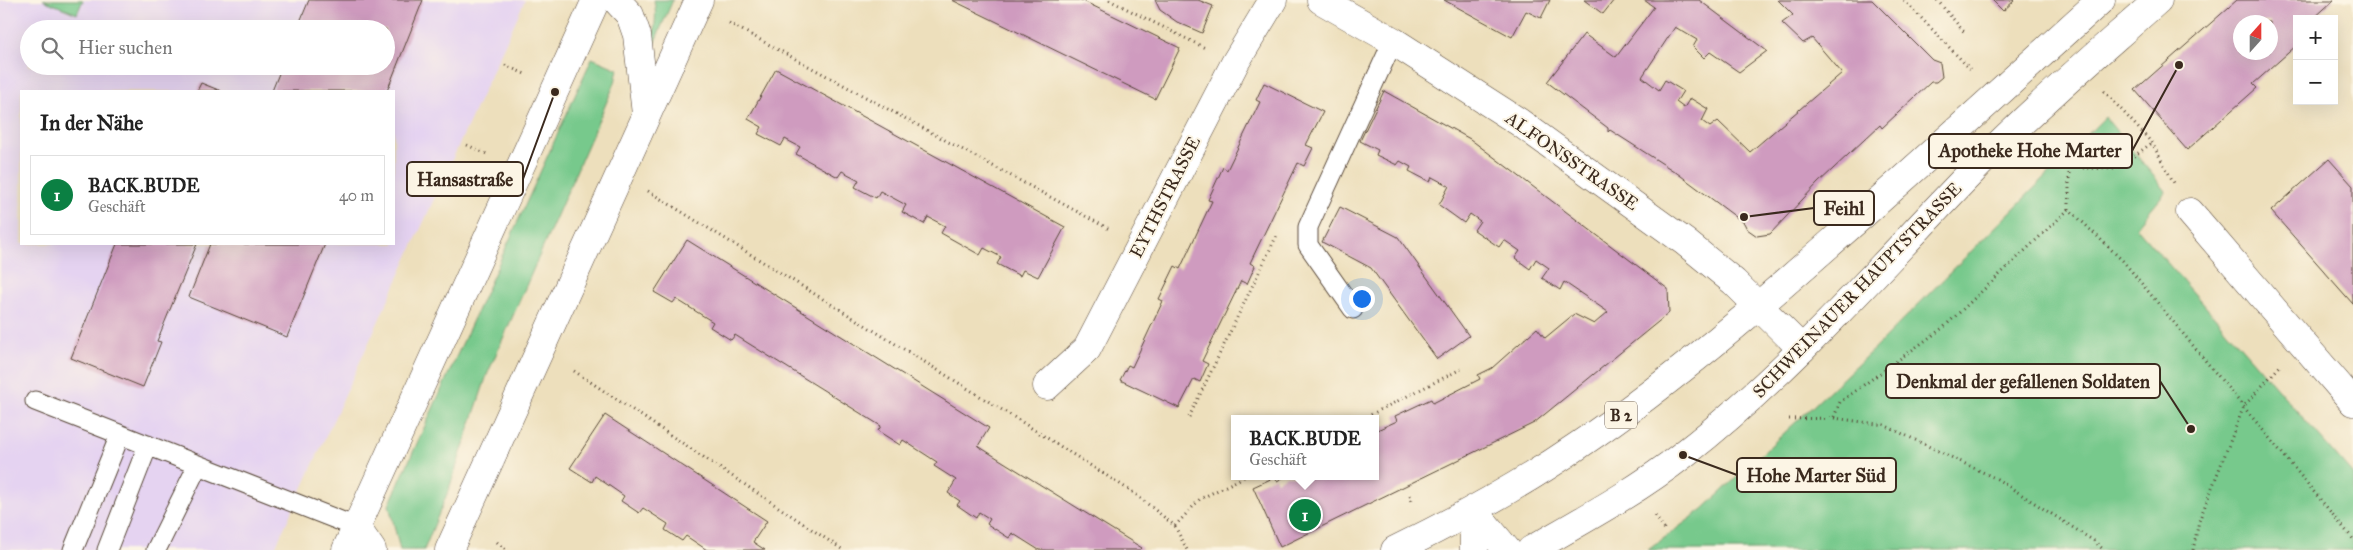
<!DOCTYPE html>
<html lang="de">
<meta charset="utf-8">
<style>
body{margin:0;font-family:"IM FELL Great Primer",serif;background:#f6f6f6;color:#222}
.controls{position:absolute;right:15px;top:15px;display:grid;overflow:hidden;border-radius:0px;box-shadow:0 5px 20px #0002}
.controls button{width:45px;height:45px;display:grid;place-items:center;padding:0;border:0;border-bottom:1px solid #e0e0e0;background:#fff;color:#222;font:25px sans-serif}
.compass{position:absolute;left:2233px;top:15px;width:45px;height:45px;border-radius:50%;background:#fff;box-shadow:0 5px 20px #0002;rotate:21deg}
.you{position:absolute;left:1361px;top:298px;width:18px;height:18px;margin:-12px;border:4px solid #fff;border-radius:50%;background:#1a73e8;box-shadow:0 0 0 8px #1a73e833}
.badge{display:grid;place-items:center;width:32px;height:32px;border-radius:50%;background:#0b8043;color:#fff;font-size:16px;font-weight:700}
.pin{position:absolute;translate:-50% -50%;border:2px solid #fff;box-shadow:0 1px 5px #0006}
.popup{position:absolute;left:1231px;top:415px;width:148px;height:65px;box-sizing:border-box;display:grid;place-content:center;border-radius:0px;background:#fff;filter:drop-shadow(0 1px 4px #0005);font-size:16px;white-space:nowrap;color:#767676}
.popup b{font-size:19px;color:#222}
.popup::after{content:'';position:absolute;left:50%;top:100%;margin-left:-10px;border:10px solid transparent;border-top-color:#fff}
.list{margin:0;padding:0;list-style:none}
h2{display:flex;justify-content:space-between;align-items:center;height:65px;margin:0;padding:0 20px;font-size:21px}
h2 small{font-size:16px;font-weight:400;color:#767676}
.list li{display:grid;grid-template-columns:32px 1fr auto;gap:15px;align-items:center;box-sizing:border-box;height:80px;margin:0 10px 10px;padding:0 10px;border:1px solid #e0e0e0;border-radius:0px}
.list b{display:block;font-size:19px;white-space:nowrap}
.list p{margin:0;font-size:16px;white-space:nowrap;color:#767676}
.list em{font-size:16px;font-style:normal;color:#767676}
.icon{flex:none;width:28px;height:28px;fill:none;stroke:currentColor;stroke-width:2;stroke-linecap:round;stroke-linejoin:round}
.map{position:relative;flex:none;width:2353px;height:550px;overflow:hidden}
.search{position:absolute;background:#fff;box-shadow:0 5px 20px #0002;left:20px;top:20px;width:375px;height:55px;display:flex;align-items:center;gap:12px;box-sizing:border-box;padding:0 18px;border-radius:28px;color:#767676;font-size:19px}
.panel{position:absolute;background:#fff;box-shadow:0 5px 20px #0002;left:20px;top:90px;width:375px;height:155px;border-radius:0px}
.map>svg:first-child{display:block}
.built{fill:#e5d3f1;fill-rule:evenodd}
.green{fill:#77c98c;stroke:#597a55}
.building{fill:#cf9bbf;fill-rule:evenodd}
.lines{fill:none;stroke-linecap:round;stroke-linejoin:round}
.service-casing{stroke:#564536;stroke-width:21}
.minor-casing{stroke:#564536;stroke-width:29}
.primary-casing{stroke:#564536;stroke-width:29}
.path{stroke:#564536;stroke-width:3;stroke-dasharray:1 4;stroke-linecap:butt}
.service{stroke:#fff;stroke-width:19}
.minor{stroke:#fff;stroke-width:28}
.primary{stroke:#fff;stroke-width:28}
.labels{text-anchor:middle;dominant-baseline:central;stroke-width:4;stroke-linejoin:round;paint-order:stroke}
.shield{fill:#fcf5e5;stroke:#75675a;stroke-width:1}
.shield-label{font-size:16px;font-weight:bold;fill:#3b2a1e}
.street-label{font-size:18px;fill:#3b2a1e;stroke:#fcf5e5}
.leader{fill:none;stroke:#3b2a1e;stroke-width:2}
.callout-dot{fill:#3b2a1e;stroke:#fcf5e5;stroke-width:2}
.callout{fill:#fcf5e5;stroke:#3b2a1e;stroke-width:2}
.callout-label{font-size:19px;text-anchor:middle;font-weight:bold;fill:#3b2a1e}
</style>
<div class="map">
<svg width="2353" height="550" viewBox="0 0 2353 550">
<rect width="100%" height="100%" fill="#fcf5e5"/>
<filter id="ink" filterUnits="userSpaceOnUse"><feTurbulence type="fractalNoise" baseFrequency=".02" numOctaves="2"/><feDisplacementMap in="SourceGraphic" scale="10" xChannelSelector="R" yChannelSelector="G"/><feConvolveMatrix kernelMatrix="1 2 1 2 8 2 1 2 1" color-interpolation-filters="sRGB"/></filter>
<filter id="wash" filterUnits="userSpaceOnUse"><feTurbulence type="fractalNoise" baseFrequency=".0096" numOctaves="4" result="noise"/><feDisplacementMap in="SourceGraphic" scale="20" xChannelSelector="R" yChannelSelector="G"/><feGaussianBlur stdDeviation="1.12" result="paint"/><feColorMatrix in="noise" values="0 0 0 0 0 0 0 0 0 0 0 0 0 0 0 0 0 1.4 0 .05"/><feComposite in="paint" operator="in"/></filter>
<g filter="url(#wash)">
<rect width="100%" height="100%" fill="#eddfbc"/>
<path class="built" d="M0,0H525L274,550H0ZM29,29H386V66H29ZM21,91H394V244H21Z"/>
<path class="green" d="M43,0H83L77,14Z
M654,0H673L649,55C653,37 658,19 654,0Z
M592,58L618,69L615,83L487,375L449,489L424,550H400L389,505Z
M2105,117L2166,191L2136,227L2353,475V550H1648L1703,509L1875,348Z"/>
<g id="blocks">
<path class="building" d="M309,0H423L387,91H272L282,66H386V29H297Z
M952,0H1081L1180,48L1155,99Z
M1155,0H1198L1213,6L1202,33L1177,22L1160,10Z
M1444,0H1550L1541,18L1526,11L1512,37Z
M1584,0H1614L1603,14Z
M1644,0H1699L1767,51L1739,72L1710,52L1704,58L1693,47L1697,40L1675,27L1642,77L1659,90L1665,80L1683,91L1676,102L1684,108L1690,98L1708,109L1702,121L1710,127L1718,121L1750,152L1842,73L1812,38L1803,43L1782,23L1793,15L1778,0H1872L1932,60L1940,63L1942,77L1936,82H1931L1882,128L1880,125L1818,183L1770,234L1757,236L1747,229L1744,223L1677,173L1610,130L1608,132V128L1547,82L1584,34L1616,57L1654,7Z
M1992,0H2015L2003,11Z
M2237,0H2334L2313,19H2297V45L2253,84L2257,88L2187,150L2135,90ZM2240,22H2270V52H2240Z
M776,69L1065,227L1038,277L1023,270L1020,276L997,264L1001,257L984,248L980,255L941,233L945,226L928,217L924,224L902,212L906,205L880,191L876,198L855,187L859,180L842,171L838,177L796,154L800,147L785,139L781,146L758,134L762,127L748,119Z
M201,83L221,91H197Z
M1264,83L1323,112L1306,145L1313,148L1304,166L1298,163L1250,263L1255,266L1247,284L1241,281L1202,361L1208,364L1200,382L1194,379L1179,408L1120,380L1128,365L1132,367L1163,301L1159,299L1175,266L1180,269L1212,201L1208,200L1223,167L1227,170L1260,102L1256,100Z
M1384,91L1470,139L1668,289L1669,313L1534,423L1280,547L1253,487L1275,477L1277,481L1286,476H1375V431L1397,421L1395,416L1431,399L1433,403L1480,379L1478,375L1492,368L1537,328L1545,338L1574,314L1594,324L1608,312L1564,282L1560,290L1542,278L1549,268L1536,259L1530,269L1515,258L1520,251L1504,240L1499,247L1474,230L1480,221L1470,214L1464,223L1439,205L1449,186L1432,177L1430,182L1409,171L1411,167L1400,161L1397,165L1376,155L1378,150L1360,141Z
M2329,159L2353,186V304L2271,211Z
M1340,207L1398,237L1469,336L1437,359L1371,268L1322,242Z
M687,240L989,428L978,446L1142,548L1140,550H1039L1012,533L1009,538L987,524L990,519L979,512L976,518L957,505L960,501L948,493L956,480L934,466L937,462L903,440L900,445L878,431L881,426L735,335L731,340L710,327L713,322L676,299L673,303L654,292Z
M117,244H197L157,341L161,342L143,387L71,358Z
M210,244H325L287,337L189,297Z
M605,415L767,521L753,542L765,550H707L686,536L682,541L665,530L668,524L643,508L639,513L621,501L624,496L595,476L592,482L570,468Z"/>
</g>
</g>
<g filter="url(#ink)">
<use href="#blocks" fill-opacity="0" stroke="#564536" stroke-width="1"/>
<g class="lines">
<g class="service-casing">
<path id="service" d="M1353,309L1308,245V227L1393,41
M35,401L356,527
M73,550L120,435
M107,550L148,445
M156,550L198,465"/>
</g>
<g class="minor-casing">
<path id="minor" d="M1321,0L1393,41L1519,122L1685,242L1734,282L1802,349
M2190,212L2353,402
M1047,386L1087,349L1235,63L1273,0
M1474,511L1507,550
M1474,511V550"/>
</g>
<g class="primary-casing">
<path id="primary" d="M616,0L630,15L637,35L646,114
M356,527L372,550
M346,550L596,0
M449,550L699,0
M1395,550C1459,519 1521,485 1579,445C1681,376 1774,293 1866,212C1945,142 2023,71 2101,0
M1531,550C1583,520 1637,491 1684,454C1797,366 1890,255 1990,153C2044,99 2102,50 2158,0"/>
</g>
<path class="path" d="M1109,0L1205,48
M1904,0L1970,69
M1937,0L1965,33
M729,23L1111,230
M505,65L525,74
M2104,91L2152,143L2174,183
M467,145L489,155
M2069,153V209L2123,261L2353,539
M2069,154L2082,168L2116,169L2152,143
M648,191L1025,424L1134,493L1175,526L1187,550
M574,371L843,550
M1189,417L1277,235
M1834,417L1840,402L1944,327L2069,209
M1362,419L1461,369
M1789,419L1834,418L1884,425L1997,479L2094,541L2104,550
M1410,495L1413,504
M1655,516L1666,531
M1175,526L1200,499L1246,476
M497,542L506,550
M2193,550L2199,521L2244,406L2280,366"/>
<use href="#service" class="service"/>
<use href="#minor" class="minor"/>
<use href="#primary" class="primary"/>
</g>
</g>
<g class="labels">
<rect class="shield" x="1605" y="401.5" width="32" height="27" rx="4"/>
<g class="shield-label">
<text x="1621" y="415">B 2</text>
</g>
<g class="street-label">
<text transform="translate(1572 161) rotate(35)">ALFONSSTRASSE</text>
<text transform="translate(1165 197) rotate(-63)">EYTHSTRASSE</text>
<text transform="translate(1857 290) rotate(-46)">SCHWEINAUER HAUPTSTRASSE</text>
</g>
</g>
<path class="leader" d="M2179 65L2132 151M555 92L523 179M1744 217L1814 208M2191 429L2160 381M1683 455L1737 475"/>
<g class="callout-dot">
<circle cx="2179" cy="65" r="5"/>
<circle cx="555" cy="92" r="5"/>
<circle cx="1744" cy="217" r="5"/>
<circle cx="2191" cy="429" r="5"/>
<circle cx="1683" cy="455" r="5"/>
</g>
<g class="callout">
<rect x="1929" y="134" width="203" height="34" rx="5"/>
<rect x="407" y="162" width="116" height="34" rx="5"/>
<rect x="1814" y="191" width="60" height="34" rx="5"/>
<rect x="1886" y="364" width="274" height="34" rx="5"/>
<rect x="1737" y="458" width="159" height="34" rx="5"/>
</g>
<g class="callout-label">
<text x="2030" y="157">Apotheke Hohe Marter</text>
<text x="465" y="186">Hansastraße</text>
<text x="1844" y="215">Feihl</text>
<text x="2023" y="388">Denkmal der gefallenen Soldaten</text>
<text x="1816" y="482">Hohe Marter Süd</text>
</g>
</svg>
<div class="controls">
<button>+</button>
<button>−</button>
</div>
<svg class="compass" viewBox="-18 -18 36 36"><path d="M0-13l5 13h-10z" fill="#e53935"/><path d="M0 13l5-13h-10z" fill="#767676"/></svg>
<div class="you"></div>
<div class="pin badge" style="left:1305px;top:515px">1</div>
<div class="popup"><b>BACK.BUDE</b>Geschäft</div>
<div class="search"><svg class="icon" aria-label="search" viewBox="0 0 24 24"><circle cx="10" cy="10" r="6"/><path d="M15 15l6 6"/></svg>Hier suchen</div>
<section class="panel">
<h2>In der Nähe<small></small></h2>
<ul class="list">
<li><span class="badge">1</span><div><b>BACK.BUDE</b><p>Geschäft</p></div><em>40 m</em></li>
</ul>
</section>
</div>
